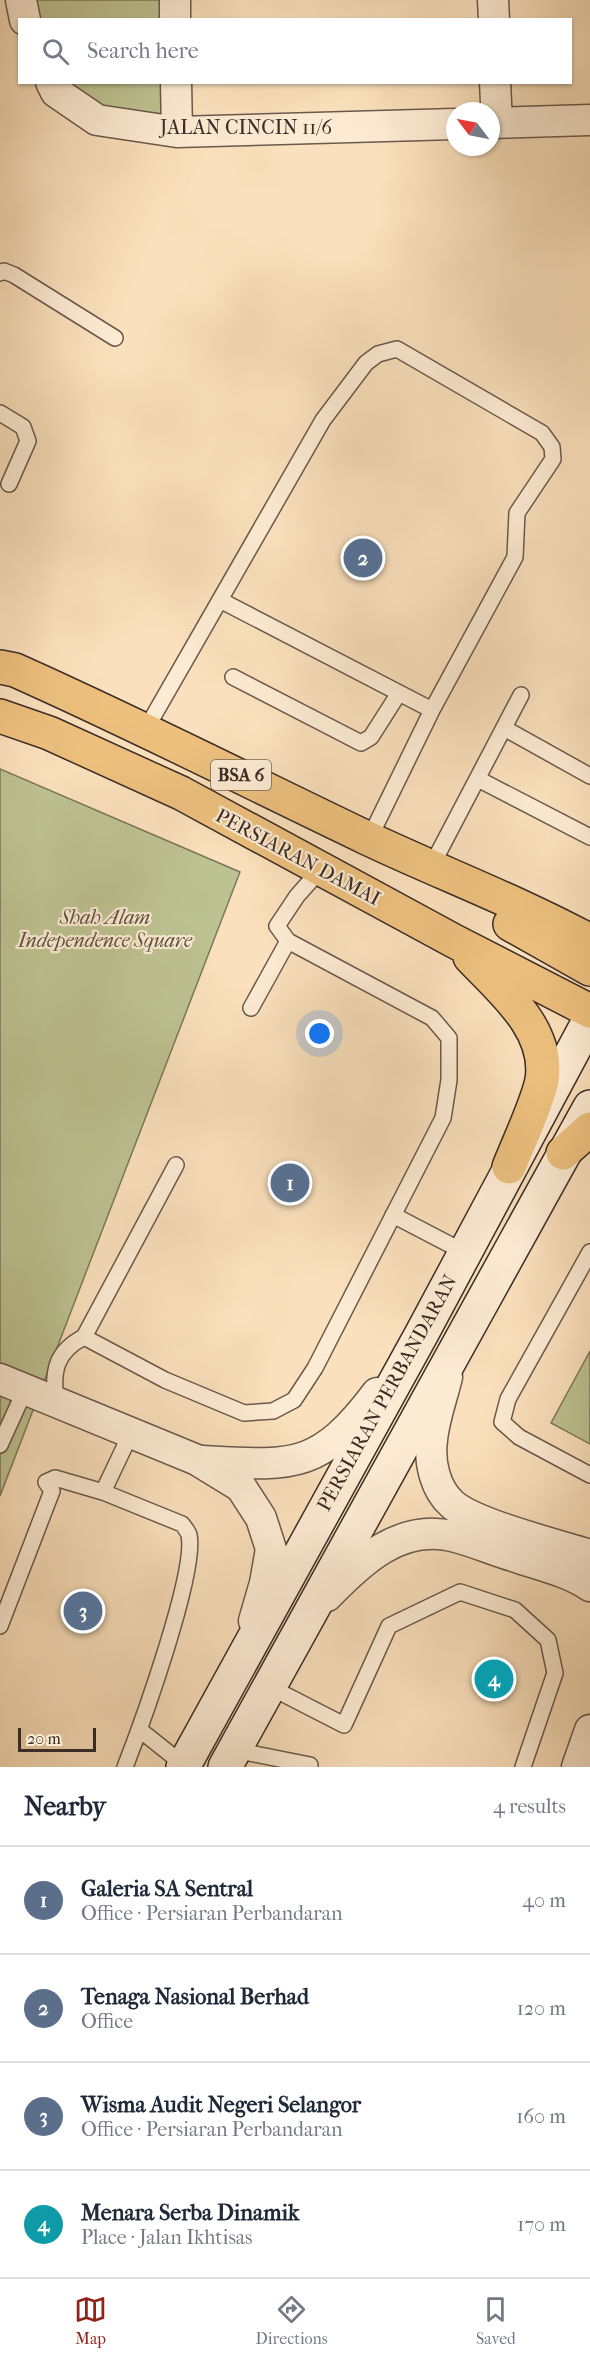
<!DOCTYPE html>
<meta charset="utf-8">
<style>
body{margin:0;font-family:"IM FELL French Canon",serif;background:#f6f6f7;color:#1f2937}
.compass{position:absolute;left:446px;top:102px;width:54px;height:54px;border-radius:50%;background:#fff;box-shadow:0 2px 4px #0004;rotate:302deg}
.scale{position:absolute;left:18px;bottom:15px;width:78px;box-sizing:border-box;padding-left:6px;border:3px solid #3b2c26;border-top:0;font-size:16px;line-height:21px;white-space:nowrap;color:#3b2c26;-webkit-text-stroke:4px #fcebd3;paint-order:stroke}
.you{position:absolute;left:320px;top:1034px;width:21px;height:21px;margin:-15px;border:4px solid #fff;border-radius:50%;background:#1a73e8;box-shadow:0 0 0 9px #1a73e833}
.badge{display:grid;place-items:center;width:39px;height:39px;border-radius:50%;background:#8f2418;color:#fff;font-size:20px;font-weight:700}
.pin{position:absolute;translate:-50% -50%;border:3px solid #fff;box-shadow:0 2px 6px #0006}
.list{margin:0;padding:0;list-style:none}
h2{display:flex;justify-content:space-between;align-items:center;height:78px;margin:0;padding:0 24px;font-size:26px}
h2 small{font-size:20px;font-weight:400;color:#747a83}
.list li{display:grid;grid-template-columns:39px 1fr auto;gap:18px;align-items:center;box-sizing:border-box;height:108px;padding:0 24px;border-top:2px solid #e0e1e3}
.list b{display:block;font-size:22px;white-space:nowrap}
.list p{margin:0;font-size:20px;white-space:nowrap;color:#747a83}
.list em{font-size:20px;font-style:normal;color:#747a83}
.icon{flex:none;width:33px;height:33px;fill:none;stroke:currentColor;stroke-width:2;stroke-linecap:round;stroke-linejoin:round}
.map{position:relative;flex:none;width:590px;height:1767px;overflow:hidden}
.search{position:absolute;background:#fff;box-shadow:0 2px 4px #0004;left:18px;right:18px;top:18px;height:66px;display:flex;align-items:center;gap:15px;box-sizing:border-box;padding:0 21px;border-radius:0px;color:#747a83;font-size:22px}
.sheet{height:510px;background:#fff}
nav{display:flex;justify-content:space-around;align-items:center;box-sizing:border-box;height:84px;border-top:2px solid #e0e1e3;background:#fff;font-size:16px;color:#747a83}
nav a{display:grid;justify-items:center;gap:3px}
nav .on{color:#8f2418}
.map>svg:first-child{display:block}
.green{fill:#bdc291;stroke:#7c775c;stroke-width:1.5}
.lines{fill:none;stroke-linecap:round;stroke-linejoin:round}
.service-casing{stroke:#6b594c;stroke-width:18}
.minor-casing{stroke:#6b594c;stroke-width:33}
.secondary-casing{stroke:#3b2c26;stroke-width:36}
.primary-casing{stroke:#3b2c26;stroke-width:36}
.service{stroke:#fcebd3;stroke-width:15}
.minor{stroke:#fcebd3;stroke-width:30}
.secondary{stroke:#fcebd3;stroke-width:33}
.primary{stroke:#edc07e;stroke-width:33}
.labels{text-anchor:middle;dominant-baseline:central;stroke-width:4.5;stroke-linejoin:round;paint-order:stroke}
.shield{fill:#fcebd3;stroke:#75655a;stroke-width:1.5}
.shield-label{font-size:18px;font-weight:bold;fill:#3b2c26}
.street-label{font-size:20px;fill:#3b2c26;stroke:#fcebd3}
.park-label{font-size:20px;font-style:italic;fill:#5c5241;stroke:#fcebd3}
</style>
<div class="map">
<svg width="590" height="1767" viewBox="0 0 590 1767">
<rect width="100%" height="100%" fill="#fae0bc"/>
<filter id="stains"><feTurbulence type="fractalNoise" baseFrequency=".00333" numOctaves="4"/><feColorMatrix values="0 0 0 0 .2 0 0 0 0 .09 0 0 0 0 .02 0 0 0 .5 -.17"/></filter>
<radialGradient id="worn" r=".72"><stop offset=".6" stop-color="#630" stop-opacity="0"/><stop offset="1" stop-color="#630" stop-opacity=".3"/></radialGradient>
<path class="green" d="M28,0H168V19H32Z
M59,83H169V124L101,112Z
M0,769L240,872L0,1496Z
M590,1351V1444L551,1423Z"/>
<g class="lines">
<g class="service-casing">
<path id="service" d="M0,273L4,271L14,275L115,338
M0,413L23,427L28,441L9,484
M220,600L432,710
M233,677L361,743L371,737L399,693
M504,728L590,776
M146,729L323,420L366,363L378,354L397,349L542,433L552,447L553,459L517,513L515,557L432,710L369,839
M478,779L590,837
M432,865L521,695
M251,1008L288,941
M393,1215L464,1252
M590,1252L508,1399L502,1422L519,1437L590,1475
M84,1337L165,1380L244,1413L273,1411L294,1400L315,1368L443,1118L449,1080V1038L432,1018L288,941L277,926L297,896L321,869
M56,1403C52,1372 55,1352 84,1337L176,1165
M0,1445L25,1390
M103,1492L131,1433
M0,1626L52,1491L46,1482L55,1478L103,1492L182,1524C184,1527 188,1531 189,1535C197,1572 141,1726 125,1767
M268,1686L344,1725L389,1626L460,1592L515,1610L548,1640L555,1673L523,1767
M140,1730L184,1765
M234,1750L310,1765"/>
</g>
<g class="minor-casing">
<path id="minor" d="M21,0L25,20
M175,0V20
M493,0L494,20
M51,82L56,92L97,120L177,132L455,124
M176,82L177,132
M495,82L497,123
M491,123L590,120
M447,1377C442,1398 434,1419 432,1440C429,1462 435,1489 452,1504C474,1524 558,1545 590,1555
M0,1379L197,1460L241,1487L261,1518L271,1549L265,1583L254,1621
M203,1461C294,1466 319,1470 377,1393
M327,1596C360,1562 399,1524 452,1536C473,1541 493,1550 513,1556C539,1565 568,1571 590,1586
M577,1767L590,1730"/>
</g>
<g class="secondary-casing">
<path id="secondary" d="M183,1767L421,1335L590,1019
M225,1767L590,1107"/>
</g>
<g class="primary-casing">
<path id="primary" d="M0,667L15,670C134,723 250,782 367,838C441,873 518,902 590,941
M0,716L49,733L181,793L454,941L590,1011
M510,924L590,969
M470,957C501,990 550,1029 542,1080C538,1102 518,1144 509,1167
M563,1153L590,1129"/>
</g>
<use href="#service" class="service"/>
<use href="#minor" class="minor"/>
<use href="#secondary" class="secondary"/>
<use href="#primary" class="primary"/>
</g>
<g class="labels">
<rect class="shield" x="211" y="760" width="60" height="30" rx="4.5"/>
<g class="shield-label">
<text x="241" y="775">BSA 6</text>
</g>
<g class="street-label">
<text x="246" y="127">JALAN CINCIN 11/6</text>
<text transform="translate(298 857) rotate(28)">PERSIARAN DAMAI</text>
<text transform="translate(387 1393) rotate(-61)">PERSIARAN PERBANDARAN</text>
</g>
<g class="park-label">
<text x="105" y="917">Shah Alam<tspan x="105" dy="23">Independence Square</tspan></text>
</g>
</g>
<rect width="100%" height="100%" filter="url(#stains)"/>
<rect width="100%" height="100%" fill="url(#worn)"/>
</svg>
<svg class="compass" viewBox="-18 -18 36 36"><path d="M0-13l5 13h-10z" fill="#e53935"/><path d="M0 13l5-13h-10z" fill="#747a83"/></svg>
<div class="scale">20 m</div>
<div class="you"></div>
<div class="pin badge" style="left:290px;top:1183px;background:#5c6f8a">1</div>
<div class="pin badge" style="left:363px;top:558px;background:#5c6f8a">2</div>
<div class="pin badge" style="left:83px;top:1611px;background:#5c6f8a">3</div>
<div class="pin badge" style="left:494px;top:1679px;background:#0f9aa8">4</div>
<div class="search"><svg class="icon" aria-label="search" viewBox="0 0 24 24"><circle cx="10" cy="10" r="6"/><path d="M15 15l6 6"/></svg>Search here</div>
</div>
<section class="sheet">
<h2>Nearby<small>4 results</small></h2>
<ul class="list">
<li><span class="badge" style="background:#5c6f8a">1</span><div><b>Galeria SA Sentral</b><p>Office · Persiaran Perbandaran</p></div><em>40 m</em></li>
<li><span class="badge" style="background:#5c6f8a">2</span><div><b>Tenaga Nasional Berhad</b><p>Office</p></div><em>120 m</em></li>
<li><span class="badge" style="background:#5c6f8a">3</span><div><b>Wisma Audit Negeri Selangor</b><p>Office · Persiaran Perbandaran</p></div><em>160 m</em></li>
<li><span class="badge" style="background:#0f9aa8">4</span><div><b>Menara Serba Dinamik</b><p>Place · Jalan Ikhtisas</p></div><em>170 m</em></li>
</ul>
</section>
<nav>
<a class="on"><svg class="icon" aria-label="map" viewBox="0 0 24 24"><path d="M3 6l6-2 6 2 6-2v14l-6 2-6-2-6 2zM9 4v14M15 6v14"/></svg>Map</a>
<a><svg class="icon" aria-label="directions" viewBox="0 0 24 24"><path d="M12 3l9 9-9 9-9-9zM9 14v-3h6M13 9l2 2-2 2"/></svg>Directions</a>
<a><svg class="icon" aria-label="saved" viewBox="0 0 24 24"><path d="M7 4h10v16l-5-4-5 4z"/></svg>Saved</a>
</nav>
